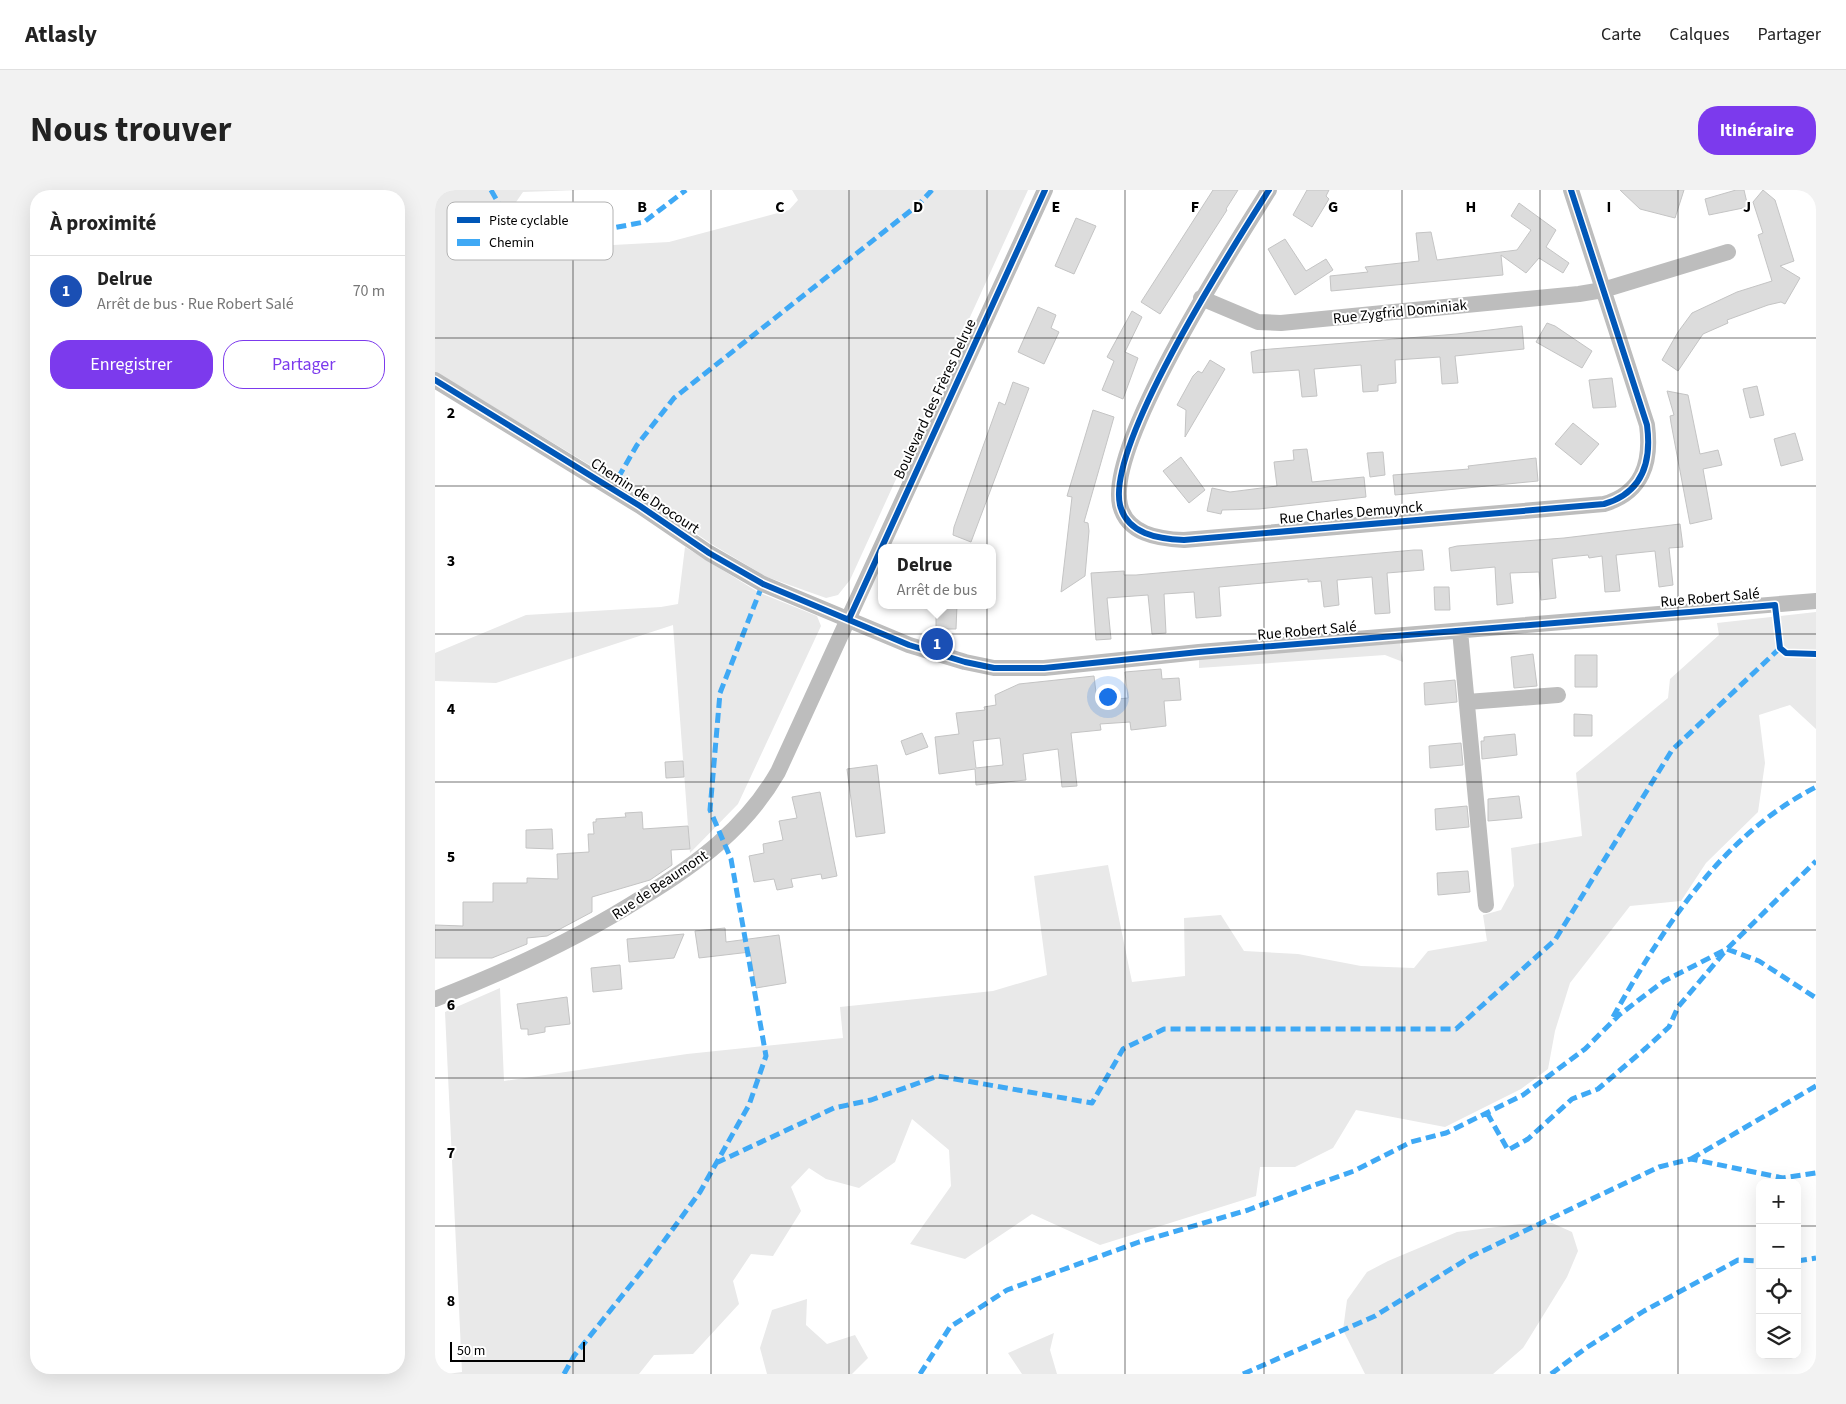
<!DOCTYPE html>
<html lang="fr">
<meta charset="utf-8">
<style>
body{margin:0;font-family:"Source Sans 3",sans-serif;background:#f2f2f2;color:#222}
.controls{position:absolute;right:15px;bottom:15px;display:grid;overflow:hidden;border-radius:10px;box-shadow:0 5px 20px #0002}
.controls button{width:45px;height:45px;display:grid;place-items:center;padding:0;border:0;border-bottom:1px solid #e0e0e0;background:#fff;color:#222;font:25px sans-serif}
.scale{position:absolute;left:15px;bottom:12px;width:135px;box-sizing:border-box;padding-left:5px;border:2px solid #000;border-top:0;font-size:14px;line-height:18px;white-space:nowrap;color:#000;-webkit-text-stroke:4px #fff;paint-order:stroke}
.you{position:absolute;left:672px;top:506px;width:18px;height:18px;margin:-12px;border:4px solid #fff;border-radius:50%;background:#1a73e8;box-shadow:0 0 0 8px #1a73e833}
.badge{display:grid;place-items:center;width:32px;height:32px;border-radius:50%;background:#7c3aed;color:#fff;font-size:16px;font-weight:700}
.pin{position:absolute;translate:-50% -50%;border:2px solid #fff;box-shadow:0 1px 5px #0006}
.popup{position:absolute;left:443px;top:354px;width:118px;height:65px;box-sizing:border-box;display:grid;place-content:center;border-radius:10px;background:#fff;filter:drop-shadow(0 1px 4px #0005);font-size:16px;white-space:nowrap;color:#767676}
.popup b{font-size:19px;color:#222}
.popup::after{content:'';position:absolute;left:50%;top:100%;margin-left:-10px;border:10px solid transparent;border-top-color:#fff}
.list{margin:0;padding:0;list-style:none}
h2{display:flex;justify-content:space-between;align-items:center;height:65px;margin:0;padding:0 20px;font-size:21px}
h2 small{font-size:16px;font-weight:400;color:#767676}
.list li{display:grid;grid-template-columns:32px 1fr auto;gap:15px;align-items:center;box-sizing:border-box;height:70px;padding:0 20px;border-top:1px solid #e0e0e0}
.list b{display:block;font-size:19px;white-space:nowrap}
.list p{margin:0;font-size:16px;white-space:nowrap;color:#767676}
.list em{font-size:16px;font-style:normal;color:#767676}
.actions{display:flex;gap:10px;padding:15px 20px}
.actions a{flex:1;padding:11px 0;border:1px solid #7c3aed;border-radius:20px;text-align:center;font-size:18px;color:#7c3aed}
.actions .main{background:#7c3aed;color:#fff}
.icon{flex:none;width:28px;height:28px;fill:none;stroke:currentColor;stroke-width:2;stroke-linecap:round;stroke-linejoin:round}
.map{position:relative;flex:none;width:1381px;height:1184px;overflow:hidden;border-radius:20px}
header{display:flex;align-items:center;gap:30px;box-sizing:border-box;height:70px;padding:0 25px;background:#fff;border-bottom:1px solid #e0e0e0}
header strong{font-size:24px}
nav{display:flex;gap:28px;margin-inline-start:auto;font-size:18px}
.intro{display:flex;align-items:center;justify-content:space-between;box-sizing:border-box;height:120px;padding:0 30px}
h1{margin:0;font-size:35px}
.button{padding:12px 22px;border-radius:20px;background:#7c3aed;color:#fff;font-size:18px;font-weight:700}
main{display:flex;gap:30px;padding:0 30px}
aside{flex:1;background:#fff;border-radius:20px;box-shadow:0 5px 20px #0002}
.map>svg:first-child{display:block}
.green{fill:#e9e9e9}
.building{fill:#dcdcdc;stroke:#c4c4c4;fill-rule:evenodd}
.lines{fill:none;stroke-linecap:round;stroke-linejoin:round}
.street{stroke:#bdbdbd;stroke-width:16}
.quiet{stroke:#3fa9f5;stroke-width:5;stroke-dasharray:10 5;stroke-linecap:butt}
.cycleway-casing{stroke:#fff;stroke-width:9}
.cycleway{stroke:#0057b8;stroke-width:6}
.grid{fill:none;stroke:#000;stroke-width:1;stroke-opacity:0.55}
.labels{text-anchor:middle;dominant-baseline:central;stroke-width:4;stroke-linejoin:round;paint-order:stroke}
.street-label{font-size:15px;fill:#000;stroke:#fff}
.key{fill:#fff;stroke:#b2b2b2;stroke-width:1}
.key-label{font-size:14px;fill:#000}
.grid-label{font-size:16px;text-anchor:middle;font-weight:bold;fill:#000;stroke:#fff;stroke-width:4;stroke-linejoin:round;paint-order:stroke}
</style>
<header>
<strong>Atlasly</strong>
<nav><a>Carte</a><a>Calques</a><a>Partager</a></nav>
</header>
<div class="intro"><h1>Nous trouver</h1><a class="button">Itinéraire</a></div>
<main>
<aside>
<h2>À proximité<small></small></h2>
<ul class="list">
<li><span class="badge" style="background:#1a4fb4">1</span><div><b>Delrue</b><p>Arrêt de bus · Rue Robert Salé</p></div><em>70 m</em></li>
</ul>
<div class="actions"><a class="main">Enregistrer</a><a>Partager</a></div>
</aside>
<div class="map">
<svg width="1381" height="1184" viewBox="0 0 1381 1184">
<rect width="100%" height="100%" fill="#fff"/>
<path class="green" d="M0,0H145L88,2L61,41L122,58L234,52L354,20L363,10L357,0H593L415,390L403,405L391,408L332,387L278,355L203,304L0,182Z
M250,357L323,402L382,426L386,436L303,614L255,663L238,435L61,493L0,491V463L91,425L226,417L243,414Z
M1381,422V539L1355,515L1324,525L1330,573L1323,622L1271,673L1246,711L1195,716L1135,793L1120,841L1113,879L1086,899L1010,937L921,920L898,958L860,977H825L821,1006L665,1055L597,1024L530,1069L475,1054L516,996L514,960L477,929L460,972L424,998L391,989L374,978L356,997L366,1021L338,1066L316,1064L298,1091L304,1114L258,1164L219,1165L204,1184H12L27,1182L10,822L65,798L69,891L252,864L408,848L405,817L558,801L612,785L599,686L673,675L697,792L750,786L749,728L786,725L809,761L863,764L926,776L979,778L993,761L1052,751L1048,725L1066,720L1079,696L1076,658L1147,646L1141,583L1233,508L1235,489L1284,445L1282,433Z
M965,453L968,472L950,465L764,478V469Z
M1117,1033L1137,1042L1143,1061L1132,1087L1088,1158L1058,1184H930L908,1140L912,1110L932,1082L953,1071L1022,1042L1085,1034Z
M372,1109L371,1135L392,1154L420,1145L433,1168L417,1184H332L325,1158L337,1120Z
M619,1143L615,1160L622,1184H587L573,1163Z"/>
<path class="building" d="M778,0H803L791,19L792,20L725,124L706,112Z
M872,0H894L891,6L894,9L877,37L858,25Z
M1185,0H1249L1240,28L1205,19Z
M1301,0H1309L1313,17L1274,25L1270,9Z
M1328,0L1340,10L1359,71L1345,76L1365,88L1350,114L1346,112L1333,115L1292,130L1293,133L1268,144L1243,181L1227,170L1243,142L1257,123L1302,102L1337,91L1323,45L1328,43L1318,12Z
M1084,13L1121,40L1111,57L1134,73L1128,83L1104,68L1091,83L1066,65L1068,85L896,101L895,86L933,82L930,77L984,71L981,43L996,42L1002,70L1082,60L1096,40L1076,26Z
M641,28L661,36L639,84L620,76Z
M850,49L871,81L891,69L898,80L860,105L833,59Z
M603,117L621,125L616,138L624,142L609,174L583,162Z
M697,121L707,127L690,162L703,168L688,209L667,200L679,171L672,167Z
M1112,133L1120,136L1157,161L1147,178L1101,152Z
M1087,136L1089,159L1020,166L1023,193L1007,194L1005,167L960,170L961,193L943,195V201L928,202L926,175L879,179L882,206L867,207L864,180L818,183L816,162L824,160L1022,144Z
M775,170L790,179L750,247L751,220L742,215L758,186L763,181L767,183Z
M1177,188L1181,217L1158,218L1154,190Z
M578,192L594,198L536,352L518,345L519,337L564,212L570,215Z
M1322,196L1329,225L1315,228L1308,199Z
M1232,201L1253,205L1265,264L1283,260L1287,275L1268,279L1277,329L1255,334L1236,233L1235,226L1239,225Z
M658,220L679,227L649,332L653,333L654,341L650,386L626,402L637,307L632,306Z
M1138,233L1164,254L1146,275L1120,254Z
M1360,243L1368,270L1346,276L1339,249Z
M872,259L877,292L929,287L931,307L824,319L787,320L786,324L772,321L777,298L795,302L842,296L839,272L859,270L858,260Z
M948,262L950,285L935,287L932,263Z
M746,267L770,300L754,313L728,281Z
M1101,268L1103,291L960,305L958,285L1034,279L1033,276Z
M1245,334L1248,357L1234,358L1238,395L1224,397L1220,361L1181,365L1185,401L1170,402L1167,366L1154,368L1153,365L1123,368L1117,369L1121,408L1106,410L1104,382L1075,383L1078,413L1062,415L1060,377L1016,381L1014,358L1022,356L1129,348Z
M979,360H987L989,380L952,383L955,423L940,424L937,387L902,390L904,415L889,417L886,391L873,392V389L784,397L786,426L761,428L759,402L729,404L731,443L717,444L713,405L672,408L676,449L661,450L656,383L689,381V385H701Z
M999,397H1014L1015,420H1000Z
M501,415H522L521,439H501Z
M1098,464L1102,496L1079,498L1076,467Z
M1140,465H1162V497H1140Z
M726,479L727,489L744,488L746,510L729,511L731,536L696,540L695,532L665,534L666,540L636,543L642,596L627,597L623,559L588,564L591,590L541,595L540,579L504,584L500,547L524,544L521,523L550,520L549,517L561,515L560,505L584,494L659,486L662,511L693,508L690,482ZM565,548L568,575L541,578L538,551Z
M1020,490L1022,512L990,515L989,493Z
M1139,524L1157,525V546H1139Z
M487,543L493,557L471,565L466,551Z
M1080,544L1082,565L1047,569L1046,551H1049V547Z
M1026,553L1028,575L995,578L994,556Z
M248,571L249,587L231,588L230,572Z
M442,575L450,643L421,647L412,579Z
M385,602L402,686L387,689L386,684L356,689L358,697L342,700L339,689L319,692L314,666L329,663L328,654L348,650L344,631L362,628L357,607Z
M1084,606L1087,628L1053,631V609Z
M1032,616L1034,637L1001,640L1000,619Z
M207,622L208,639L253,636L255,659L236,660L237,675L215,690L157,707V722L112,746L92,748V754L57,768H0V735L28,736V712H58V693H92V688L123,689L122,664L154,662L153,644H159L158,632H161V629L191,627L190,623Z
M117,639L118,659L91,658V640Z
M1033,681L1035,702L1003,705L1002,683Z
M290,738L291,752L344,745L351,793L321,798L315,762L264,768L260,741Z
M249,744L239,768L194,772L192,749Z
M185,775L187,799L158,802L156,778Z
M132,807L135,834L110,837V842L93,845V839H86L82,814Z"/>
<g class="lines">
<path class="street" d="M834,0C798,57 671,254 685,315C692,344 723,349 749,350L1169,314C1207,303 1217,273 1212,235L1136,0
M766,108L823,132L846,133L1144,104L1168,100L1293,62
M0,190L205,316L274,363L328,394L474,455L530,472L559,478H609L764,462L1381,411
M1025,441L1051,715
M1032,512L1123,505
M0,809C73,781 142,749 208,707C262,674 311,638 343,582L610,0"/>
<path class="quiet" d="M56,0L78,39L126,48L209,32L251,0
M183,288L202,255L239,208L484,14L497,0
M1178,827C1228,738 1287,645 1381,597
M1052,923L1073,960L1093,949L1137,909L1163,899L1211,858L1234,837L1243,817L1292,759L1324,771L1381,808
M1256,969L1381,896
M281,973L399,918L436,910L503,886L657,913L688,859L729,839H1021L1120,750L1237,560L1345,458
M1362,1071L1381,1068
M129,1184L139,1166L210,1077L265,1002L314,915L331,866L296,669L275,620L285,503L325,401
M485,1184L515,1137L572,1100L704,1052L813,1020L874,997L919,981L976,952L1011,943L1088,905L1150,859L1184,825L1229,791L1292,759L1381,671
M808,1184L940,1126L1037,1066L1224,977L1256,969L1348,988L1381,983
M1116,1184L1151,1158L1209,1121L1303,1070L1325,1071"/>
<g class="cycleway-casing">
<path id="cycleway" d="M834,0C798,57 671,254 685,315C692,344 723,349 749,350L1169,314C1207,303 1217,273 1212,235L1136,0
M0,190L205,316L274,363L328,394L474,455L530,472L559,478H609L764,462L1340,415L1345,458L1351,463L1381,464
M414,429L610,0"/>
</g>
<use href="#cycleway" class="cycleway"/>
</g>
<path class="grid" d="M138,0V1184M276,0V1184M414,0V1184M552,0V1184M690,0V1184M829,0V1184M967,0V1184M1105,0V1184M1243,0V1184M0,148H1381M0,296H1381M0,444H1381M0,592H1381M0,740H1381M0,888H1381M0,1036H1325M1362,1036H1381"/>
<g class="labels">
<g class="street-label">
<text transform="translate(965 122) rotate(-6)">Rue Zygfrid Dominiak</text>
<text transform="translate(500 209) rotate(-65)">Boulevard des Frères Delrue</text>
<text transform="translate(210 306) rotate(33)">Chemin de Drocourt</text>
<text transform="translate(916 323) rotate(-5)">Rue Charles Demuynck</text>
<text transform="translate(1275 408) rotate(-5)">Rue Robert Salé</text>
<text transform="translate(872 441) rotate(-5)">Rue Robert Salé</text>
<text transform="translate(225 695) rotate(-34)">Rue de Beaumont</text>
</g>
</g>
<rect x="12" y="12" width="166" height="58" rx="8" class="key"/>
<rect x="22" y="27" width="23" height="6" fill="#0057b8"/>
<rect x="22" y="49" width="23" height="7" fill="#3fa9f5"/>
<g class="key-label">
<text x="54" y="35">Piste cyclable</text>
<text x="54" y="57">Chemin</text>
</g>
<g class="grid-label">
<text x="207" y="22">B</text>
<text x="345" y="22">C</text>
<text x="483" y="22">D</text>
<text x="621" y="22">E</text>
<text x="760" y="22">F</text>
<text x="898" y="22">G</text>
<text x="1036" y="22">H</text>
<text x="1174" y="22">I</text>
<text x="1312" y="22">J</text>
<text x="16" y="228">2</text>
<text x="16" y="376">3</text>
<text x="16" y="524">4</text>
<text x="16" y="672">5</text>
<text x="16" y="820">6</text>
<text x="16" y="968">7</text>
<text x="16" y="1116">8</text>
</g>
</svg>
<div class="controls">
<button>+</button>
<button>−</button>
<button><svg class="icon" aria-label="locate" viewBox="0 0 24 24"><circle cx="12" cy="12" r="6"/><path d="M12 2v4M12 18v4M2 12h4M18 12h4"/></svg></button>
<button><svg class="icon" aria-label="layers" viewBox="0 0 24 24"><path d="M12 4l9 5-9 5-9-5zM3 14l9 5 9-5"/></svg></button>
</div>
<div class="scale">50 m</div>
<div class="you"></div>
<div class="pin badge" style="left:502px;top:454px;background:#1a4fb4">1</div>
<div class="popup"><b>Delrue</b>Arrêt de bus</div>
</div>
</main>
